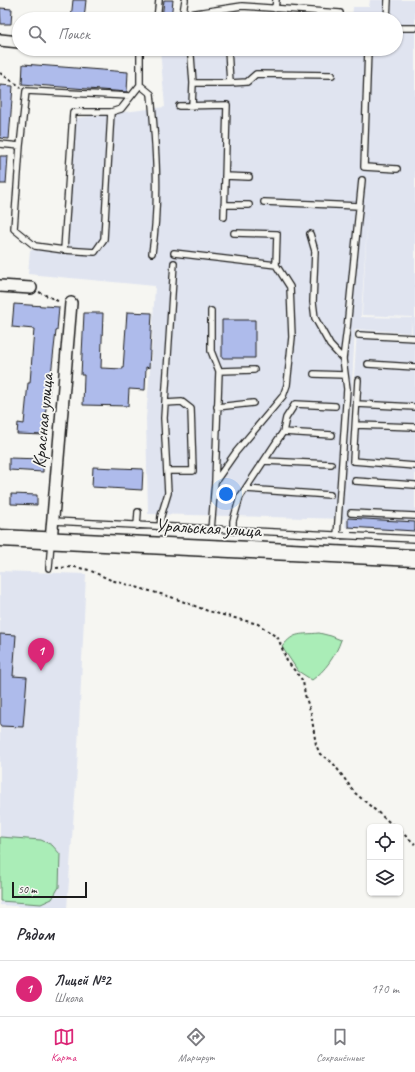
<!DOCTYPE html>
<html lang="ru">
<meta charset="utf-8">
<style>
body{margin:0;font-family:Caveat,sans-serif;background:#f2f2f3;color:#2b2b33}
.controls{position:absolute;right:12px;bottom:12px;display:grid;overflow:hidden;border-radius:6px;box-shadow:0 1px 3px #0004}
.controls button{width:36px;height:36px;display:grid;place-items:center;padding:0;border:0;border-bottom:1px solid #e1e1e2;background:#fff;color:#2b2b33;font:20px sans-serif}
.scale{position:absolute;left:12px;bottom:10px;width:75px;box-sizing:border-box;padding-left:4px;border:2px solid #1c1c1c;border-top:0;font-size:11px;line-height:14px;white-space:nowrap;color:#1c1c1c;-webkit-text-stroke:3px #f6f6f2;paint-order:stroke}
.you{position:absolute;left:226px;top:494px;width:14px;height:14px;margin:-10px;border:3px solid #fff;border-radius:50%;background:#1a73e8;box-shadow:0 0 0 6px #1a73e833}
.badge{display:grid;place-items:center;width:26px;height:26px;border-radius:50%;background:#db2777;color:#fff;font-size:13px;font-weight:700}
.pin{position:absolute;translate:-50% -33px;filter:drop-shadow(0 1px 2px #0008)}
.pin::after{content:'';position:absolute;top:21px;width:14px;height:12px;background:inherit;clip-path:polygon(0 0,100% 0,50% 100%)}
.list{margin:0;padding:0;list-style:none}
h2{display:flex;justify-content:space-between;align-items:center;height:52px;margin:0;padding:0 16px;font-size:17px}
h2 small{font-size:13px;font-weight:400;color:#7c7c81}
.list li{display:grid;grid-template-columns:26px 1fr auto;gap:12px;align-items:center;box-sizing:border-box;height:56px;padding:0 16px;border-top:1px solid #e1e1e2}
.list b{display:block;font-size:15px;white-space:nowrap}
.list p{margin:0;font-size:13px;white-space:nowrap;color:#7c7c81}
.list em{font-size:13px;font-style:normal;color:#7c7c81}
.icon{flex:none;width:22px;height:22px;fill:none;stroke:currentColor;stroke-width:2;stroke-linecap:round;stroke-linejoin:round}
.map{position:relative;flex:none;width:415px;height:908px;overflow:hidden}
.search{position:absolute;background:#fff;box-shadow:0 1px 3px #0004;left:12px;right:12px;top:12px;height:44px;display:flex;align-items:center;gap:10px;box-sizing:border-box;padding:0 14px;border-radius:22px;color:#7c7c81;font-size:15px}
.sheet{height:108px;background:#fff}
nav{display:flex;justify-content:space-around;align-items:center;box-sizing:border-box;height:56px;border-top:1px solid #e1e1e2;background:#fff;font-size:11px;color:#7c7c81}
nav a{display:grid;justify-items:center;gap:2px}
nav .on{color:#db2777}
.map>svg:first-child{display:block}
.built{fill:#e0e4f0;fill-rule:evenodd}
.green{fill:#aaedb7;stroke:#63846a}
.building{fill:#aebbeb;stroke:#1c1c1c}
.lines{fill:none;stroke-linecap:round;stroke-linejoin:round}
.lane-casing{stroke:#1c1c1c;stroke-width:8}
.street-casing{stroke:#1c1c1c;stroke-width:14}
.secondary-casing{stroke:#1c1c1c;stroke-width:19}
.path{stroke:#1c1c1c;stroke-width:2;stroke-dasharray:3 3;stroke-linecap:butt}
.lane{stroke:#f6f6f2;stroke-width:5.5}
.street{stroke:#f6f6f2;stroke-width:11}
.secondary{stroke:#f6f6f2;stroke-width:16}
.labels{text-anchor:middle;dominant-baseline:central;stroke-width:3.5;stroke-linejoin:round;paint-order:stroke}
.street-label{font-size:19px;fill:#1c1c1c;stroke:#f6f6f2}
</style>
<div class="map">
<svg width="415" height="908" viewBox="0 0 415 908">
<rect width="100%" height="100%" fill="#f6f6f2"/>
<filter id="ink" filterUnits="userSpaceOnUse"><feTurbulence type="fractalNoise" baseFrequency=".025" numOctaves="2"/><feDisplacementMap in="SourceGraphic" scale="8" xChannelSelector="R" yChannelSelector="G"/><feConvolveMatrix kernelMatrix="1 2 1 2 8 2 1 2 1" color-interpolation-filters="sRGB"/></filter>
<g filter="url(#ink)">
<path class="built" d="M370,0H415V532L348,527H345V519L148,514L146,418L151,356L155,286L28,274L30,250H65L75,118L165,107L160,49H244V51L351,53V49H396V19H352L353,7H369ZM368,210L362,315L412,317V318L361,317ZM412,320V334L357,330L345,516L355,329L411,333Z
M199,15H245V19H196Z
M0,571L86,574L77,769L67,908H41L0,905Z"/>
<path class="green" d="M319,633L331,636L341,640C336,655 325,671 312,680L298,671L282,647C294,631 301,635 319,633Z
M0,837L41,840L52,845L60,854L59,887L52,899L41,904L0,901Z"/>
<path class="building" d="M73,0H86L84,19H71Z
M164,0H173L171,19H162Z
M0,8L12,9L11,24H1Z
M23,64L128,72L127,92L22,84Z
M0,85L13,86L9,139L0,138Z
M0,156H8L6,184H0Z
M14,304L59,307L57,331H56L48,401H47L45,416L44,435L17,434L18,423L24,424L28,383H30L34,329L12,327Z
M127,312L152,313L149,368L146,367L145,390L129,389L128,406L83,405L84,375H81L84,313H103L101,368L123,369Z
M222,320H255V358H222Z
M9,458L43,459V472L9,470Z
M93,467L143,469L142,490L92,487Z
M11,494L37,495V505L11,504Z
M348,518L415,522V531L348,527Z
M0,634L16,635L13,676L27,677L23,727L0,726Z"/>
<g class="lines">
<g class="lane-casing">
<path id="lane" d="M275,9L276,0
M183,15L242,6L340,13
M157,19L159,0
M182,19L185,0
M387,19L388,0
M396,28H415
M189,49L191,56L193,83H230L228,49
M368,49L364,167L397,169
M230,83L247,82L256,74L332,75
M140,85L151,94C156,146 160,201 152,253
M179,106L227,105L224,217
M192,106L193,83
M0,144L20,146L14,229L35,246L64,250L95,252L104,239L111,112
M20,146L26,91L130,96
M225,176L249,177
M264,202L359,206
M224,205H249
M310,234L315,251L313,302L315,318L330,345L343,359
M64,250L73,112H111L121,109L140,85V49
M174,253L276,265
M211,311V351L219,371
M359,335L415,338
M368,364L415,367
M314,374L345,375
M358,380L353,461L415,466
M165,403L182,402L191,409L193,471H167
M357,404L415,407
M217,407L253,403
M356,425L415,427
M283,432L332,435
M264,461L331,464
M355,481L415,485
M215,482L236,452L283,396L287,385L292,337L290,287L276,265L277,234L234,233
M246,489L330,495
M351,513L415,516
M53,521L415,539
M137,526L138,512
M160,528L161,516L168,493L164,418L174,263
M211,530L215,482L219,371L254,370
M233,531V521L240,497L283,432L286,418L295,404L335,406
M337,536L347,389L343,359L347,328L362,180
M49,568L51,542"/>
</g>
<g class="street-casing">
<path id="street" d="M0,40L19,42
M0,286L31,288
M51,541L71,303"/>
</g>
<g class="secondary-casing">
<path id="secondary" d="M0,538L415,558"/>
</g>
<path class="path" d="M0,73L21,87
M39,292L60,302
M56,568L75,567L89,570L111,580L171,597L208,611L258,624L278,638L287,661L303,681L305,695L311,713L316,745L320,754L333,763L355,793L395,827
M400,831L415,844"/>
<use href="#lane" class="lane"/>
<use href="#street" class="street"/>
<use href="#secondary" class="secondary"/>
</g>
</g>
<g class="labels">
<g class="street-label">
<text transform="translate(43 421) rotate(-85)">Красная улица</text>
<text transform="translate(208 528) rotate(3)">Уральская улица</text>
</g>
</g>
</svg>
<div class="controls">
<button><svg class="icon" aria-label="locate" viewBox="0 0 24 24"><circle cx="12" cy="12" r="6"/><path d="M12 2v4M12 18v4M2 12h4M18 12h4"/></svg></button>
<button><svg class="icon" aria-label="layers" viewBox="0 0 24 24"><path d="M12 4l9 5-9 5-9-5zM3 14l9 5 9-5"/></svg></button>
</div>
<div class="scale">50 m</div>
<div class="you"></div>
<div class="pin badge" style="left:41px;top:671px">1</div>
<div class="search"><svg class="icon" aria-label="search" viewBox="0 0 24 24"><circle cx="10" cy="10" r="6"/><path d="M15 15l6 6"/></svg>Поиск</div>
</div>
<section class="sheet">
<h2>Рядом<small></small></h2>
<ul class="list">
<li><span class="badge">1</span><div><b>Лицей №2</b><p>Школа</p></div><em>170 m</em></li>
</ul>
</section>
<nav>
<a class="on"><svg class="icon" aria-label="map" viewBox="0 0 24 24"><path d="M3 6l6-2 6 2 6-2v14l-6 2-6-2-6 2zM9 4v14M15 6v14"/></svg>Карта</a>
<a><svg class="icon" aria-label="directions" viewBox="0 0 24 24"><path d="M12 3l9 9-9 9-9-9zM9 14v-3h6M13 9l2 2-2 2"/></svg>Маршрут</a>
<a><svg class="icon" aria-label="saved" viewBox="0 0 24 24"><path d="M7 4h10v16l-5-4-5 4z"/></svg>Сохранённые</a>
</nav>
